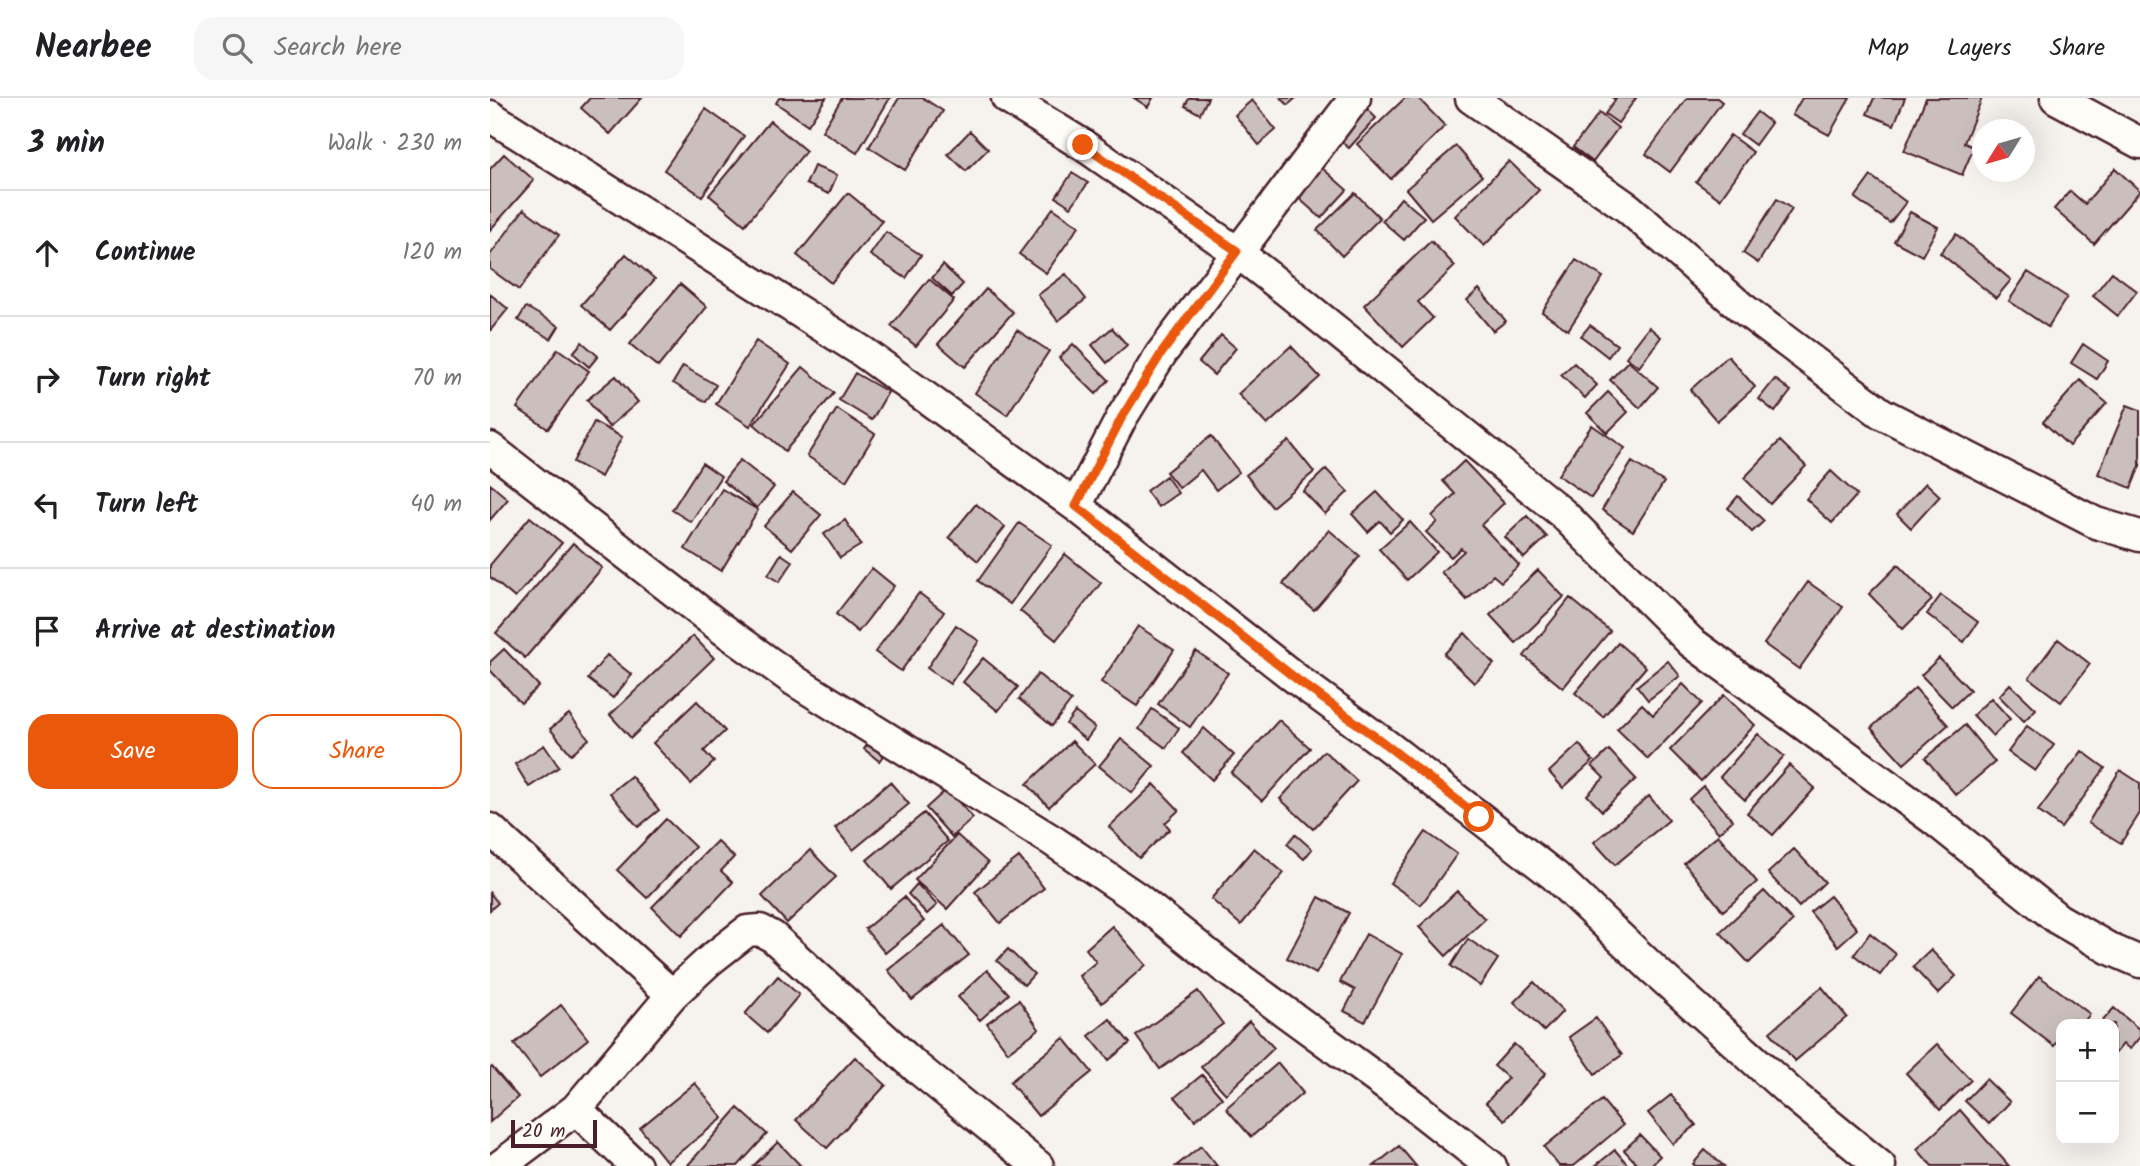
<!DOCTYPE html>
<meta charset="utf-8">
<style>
body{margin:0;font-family:Kalam,sans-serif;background:#f6f6f6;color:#202124}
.controls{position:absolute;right:21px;bottom:21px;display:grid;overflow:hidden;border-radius:14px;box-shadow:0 7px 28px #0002}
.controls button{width:63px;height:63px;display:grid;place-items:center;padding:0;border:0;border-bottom:2px solid #e0e0e0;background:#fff;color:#202124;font:35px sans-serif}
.compass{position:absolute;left:1482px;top:21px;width:63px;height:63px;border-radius:50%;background:#fff;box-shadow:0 7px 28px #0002;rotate:233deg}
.scale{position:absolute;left:21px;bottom:18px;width:86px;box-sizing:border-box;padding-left:7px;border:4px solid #4a1f2b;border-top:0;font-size:19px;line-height:24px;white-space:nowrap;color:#4a1f2b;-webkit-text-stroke:5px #fdfcf7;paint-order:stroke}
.stop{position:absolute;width:21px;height:21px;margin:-16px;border:5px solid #ea580c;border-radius:50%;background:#fff}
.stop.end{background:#ea580c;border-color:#fff;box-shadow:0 2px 7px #0008}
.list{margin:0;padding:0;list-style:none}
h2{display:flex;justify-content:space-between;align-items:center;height:91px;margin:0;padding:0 28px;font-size:30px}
h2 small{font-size:23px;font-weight:400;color:#757577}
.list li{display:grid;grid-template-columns:46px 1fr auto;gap:21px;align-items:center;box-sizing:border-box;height:126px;padding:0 28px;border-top:2px solid #e0e0e0}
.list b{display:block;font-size:26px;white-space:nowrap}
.list em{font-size:23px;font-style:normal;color:#757577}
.actions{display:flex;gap:14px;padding:21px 28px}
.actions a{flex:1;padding:16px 0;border:2px solid #ea580c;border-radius:21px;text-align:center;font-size:24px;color:#ea580c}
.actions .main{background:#ea580c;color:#fff}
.icon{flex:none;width:38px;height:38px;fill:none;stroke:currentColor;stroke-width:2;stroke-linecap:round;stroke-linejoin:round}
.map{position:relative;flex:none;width:1650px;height:1068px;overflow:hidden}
header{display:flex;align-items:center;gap:42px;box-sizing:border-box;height:98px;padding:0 35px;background:#fff;border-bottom:2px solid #e0e0e0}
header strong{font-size:33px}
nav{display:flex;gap:38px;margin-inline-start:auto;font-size:24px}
.search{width:490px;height:63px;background:#f6f6f6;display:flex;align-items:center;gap:18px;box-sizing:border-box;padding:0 24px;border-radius:21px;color:#757577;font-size:26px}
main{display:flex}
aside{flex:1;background:#fff}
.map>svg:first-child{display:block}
.building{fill:#cbbfbe;stroke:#4a1f2b;stroke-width:2}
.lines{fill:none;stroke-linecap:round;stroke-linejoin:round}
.street-casing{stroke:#4a1f2b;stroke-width:35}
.street{stroke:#fdfcf7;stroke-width:30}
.route{stroke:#ea580c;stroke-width:9}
</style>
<header>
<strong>Nearbee</strong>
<div class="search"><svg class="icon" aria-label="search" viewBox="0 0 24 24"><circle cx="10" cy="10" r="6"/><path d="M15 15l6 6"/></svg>Search here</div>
<nav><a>Map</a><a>Layers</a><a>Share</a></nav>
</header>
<main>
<aside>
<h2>3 min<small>Walk · 230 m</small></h2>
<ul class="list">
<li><svg class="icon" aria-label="ahead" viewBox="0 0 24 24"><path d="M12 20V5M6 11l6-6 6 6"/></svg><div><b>Continue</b></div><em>120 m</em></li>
<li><svg class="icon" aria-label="right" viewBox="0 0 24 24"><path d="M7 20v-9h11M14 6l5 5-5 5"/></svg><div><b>Turn right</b></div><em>70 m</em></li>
<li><svg class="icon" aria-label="left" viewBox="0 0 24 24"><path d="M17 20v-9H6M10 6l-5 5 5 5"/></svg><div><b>Turn left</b></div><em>40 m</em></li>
<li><svg class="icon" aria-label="arrive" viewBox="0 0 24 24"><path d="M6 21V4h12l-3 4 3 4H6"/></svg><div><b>Arrive at destination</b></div></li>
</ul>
<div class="actions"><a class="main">Save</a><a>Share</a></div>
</aside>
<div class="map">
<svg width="1650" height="1068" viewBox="0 0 1650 1068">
<rect width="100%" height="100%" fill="#f6f3ef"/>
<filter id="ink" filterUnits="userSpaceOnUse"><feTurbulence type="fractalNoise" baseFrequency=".0143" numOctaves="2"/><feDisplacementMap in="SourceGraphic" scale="14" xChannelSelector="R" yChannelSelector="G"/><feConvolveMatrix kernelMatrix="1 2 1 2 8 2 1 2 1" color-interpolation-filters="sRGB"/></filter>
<g filter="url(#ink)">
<path class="building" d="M100,0H152L120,36L91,10Z
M289,0H336L318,27L286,5Z
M352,0H400L367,55L332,33Z
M409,0H433L453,13L415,72L379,49Z
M644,0H663L658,9Z
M699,0H718L710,16L695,8Z
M791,0H806L798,7Z
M915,0H928L955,28L901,81L867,46Z
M1123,0H1146L1128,25L1115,16L1125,2Z
M1197,0H1227L1232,4L1180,74L1156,56Z
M1312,0H1360L1339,37L1302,17Z
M1384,0H1415L1404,27L1377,16Z
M1436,0H1492L1474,45L1484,49L1472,77L1414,53Z
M762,2L786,32L769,47L745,17Z
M875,9L886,20L859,50L847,40Z
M216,11L254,38L212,98L174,72Z
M1267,14L1281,25L1265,47L1250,36Z
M1109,15L1128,30L1103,64L1083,49Z
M280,23L316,53L255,127L219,97Z
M480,33L498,51L476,73L458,56Z
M1240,37L1263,54L1230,101L1206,84Z
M966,48L992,78L941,121L916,91Z
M14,56L44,82L0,132V71Z
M1019,63L1049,92L994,148L965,118Z
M324,68L347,77L339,96L316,86Z
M831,69L857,92L831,120L805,97Z
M1625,70L1650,93L1604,146L1564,111L1580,93L1595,106Z
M582,75L598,85L581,109L566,99Z
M1381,78L1416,104L1400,125L1365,100Z
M358,95L392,123L341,185L307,157Z
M865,95L890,120L852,158L827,132Z
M911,100L934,119L914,142L892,123Z
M1287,101L1302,111L1268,165L1253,155Z
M563,110L589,128L556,175L529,156Z
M34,111L69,137L29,192L0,171V157Z
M1420,114L1448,129L1432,158L1404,143Z
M396,134L431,157L416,180L380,157Z
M1466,136L1521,182L1506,200L1450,155Z
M941,143L965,168L928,204L943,220L913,249L874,207Z
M136,156L165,181L120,232L91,207Z
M1086,162L1113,179L1078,232L1052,214Z
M453,167L473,186L462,198L442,180Z
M1538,174L1577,199L1558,229L1519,203Z
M1622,174L1647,193L1628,218L1603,198Z
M576,176L596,201L568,223L548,197Z
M439,181L464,202L426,248L401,228Z
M190,186L217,209L168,269L140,246Z
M496,191L523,214L475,269L448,246Z
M989,191L1016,223L1003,233L977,202Z
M0,196L18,211L0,233Z
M36,209L69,228L61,241L28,222Z
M1100,227L1127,247L1118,259L1091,238Z
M1159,229L1171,239L1149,269L1136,259Z
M622,230L637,247L617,265L602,247Z
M527,232L559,253L517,317L485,295Z
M731,237L746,250L724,277L709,264Z
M266,243L300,266L260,328L226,306Z
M92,244L108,258L99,269L83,255Z
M583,246L619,282L606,296L569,260Z
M1593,246L1618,263L1607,281L1581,265Z
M801,248L830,279L777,327L748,296Z
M68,251L99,273L58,331L27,310Z
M1238,258L1265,289L1227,323L1200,292Z
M1138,263L1168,289L1150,310L1120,282Z
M1084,265L1107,287L1095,300L1071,277Z
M193,268L226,287L216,304L183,285Z
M313,269L344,295L295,353L264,326Z
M365,275L398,294L382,322L349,302Z
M126,278L148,304L119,329L97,302Z
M1285,281L1301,293L1285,314L1269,301Z
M1590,282L1617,305L1579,348L1553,324Z
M1118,294L1138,314L1117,335L1097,315Z
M1637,307L1650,312V368L1641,390L1608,376Z
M347,311L385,336L356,383L317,358Z
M104,324L132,339L111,379L83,364Z
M1102,327L1135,350L1101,400L1068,377Z
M721,338L749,374L726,392L711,372L689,390L676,374Z
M799,343L824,374L782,409L756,377Z
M1290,343L1316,368L1280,406L1254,380Z
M250,362L284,389L267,410L233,383Z
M974,363L1014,405L991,427L1029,467L1011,484L1003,477L977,502L951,474L974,453L971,450L961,459L936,434L947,424L942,418L965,396L953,383Z
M1142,364L1174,384L1143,433L1112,412Z
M212,365L231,378L201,424L182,412Z
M836,371L858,394L835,416L813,393Z
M1341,373L1367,397L1342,425L1316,401Z
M676,378L688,395L668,409L656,393Z
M1436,385L1450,398L1421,430L1407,416Z
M0,386L18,401L0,422Z
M232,391L268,412L231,473L195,451Z
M303,394L331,417L302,451L274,428Z
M887,394L913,422L900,434L890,423L878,434L862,416Z
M1248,398L1274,423L1262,434L1238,410Z
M486,406L515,429L488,463L459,439Z
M1037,418L1057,439L1034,460L1015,439Z
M40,419L72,445L25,500L0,479V467Z
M355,422L371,447L350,460L334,436Z
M920,424L947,454L917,482L889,451Z
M529,425L562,447L520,506L488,483Z
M839,432L870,458L824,512L793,486Z
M83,445L112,470L35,560L6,535Z
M291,456L303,464L289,484L278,477Z
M575,456L611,485L566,542L530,513Z
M1408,467L1442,502L1413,531L1379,496Z
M382,470L404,488L368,534L346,516Z
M1048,472L1074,499L1026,545L1000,517Z
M1318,484L1353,509L1309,571L1274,546Z
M429,495L454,514L411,573L385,554Z
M1451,497L1488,524L1474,544L1437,516Z
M1080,500L1120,533L1073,590L1034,558Z
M466,527L489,543L460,586L437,570Z
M648,528L684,552L647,608L611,584Z
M975,535L1004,566L984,585L954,556Z
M203,538L224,560L141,640L120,617Z
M1568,541L1600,566L1571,604L1539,580Z
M1128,545L1156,569L1113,619L1085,595Z
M14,551L49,588L31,605L0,572V564Z
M706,553L738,575L700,629L668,606Z
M117,557L142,577L123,600L98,581Z
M493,560L528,589L508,613L473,584Z
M1449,560L1480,592L1462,609L1431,577Z
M1178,563L1190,578L1158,602L1147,588Z
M548,576L581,603L562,628L529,601Z
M1193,586L1212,605L1158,661L1127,631L1152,606L1163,617Z
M1520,586L1546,611L1534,623L1509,598Z
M1425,590L1458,627L1414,666L1381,630Z
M1234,597L1265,627L1211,683L1180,652Z
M1501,600L1520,621L1503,638L1483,617Z
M207,603L235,633L214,653L224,664L201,686L163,645Z
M662,611L689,630L676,650L649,631Z
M585,614L605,630L596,642L576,626Z
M79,616L99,641L81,656L60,631Z
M789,622L820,650L772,703L741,675Z
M1475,627L1505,664L1466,697L1435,660Z
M1537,628L1564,647L1545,673L1518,654Z
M714,630L744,657L722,682L693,655Z
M1268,636L1294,658L1255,702L1230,679Z
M385,637L400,649L389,663L374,651Z
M631,641L664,668L642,695L609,668Z
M582,643L605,666L559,709L537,686Z
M1089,646L1103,663L1073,690L1059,674Z
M54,647L69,669L39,689L25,666Z
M1119,652L1146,681L1112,713L1097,697L1114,680L1102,668Z
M834,653L867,683L823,731L790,701Z
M1592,653L1615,670L1571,730L1548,713Z
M1299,667L1325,690L1283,737L1257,715Z
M1630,672L1650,685V715L1631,745L1598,725Z
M141,678L169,712L148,729L120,695Z
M400,684L419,706L363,752L345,730Z
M664,686L689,712L675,725L680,731L649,760L619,729Z
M1213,688L1243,722L1229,735L1199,701Z
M457,691L483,720L462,739L436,710Z
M1159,698L1179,722L1125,767L1104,744Z
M434,715L458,743L401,791L377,762Z
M176,721L205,749L157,800L127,772Z
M936,734L967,756L931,807L900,785Z
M805,736L822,751L814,761L797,746Z
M467,737L498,765L457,811L425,782Z
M1228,737L1267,784L1233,813L1194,765Z
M227,743L244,759L231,773L243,784L191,838L162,809Z
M764,750L794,775L751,827L721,801Z
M1304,751L1335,784L1309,809L1278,775Z
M320,752L346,779L297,825L272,798Z
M529,759L554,790L510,825L485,794Z
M427,786L447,807L437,816L418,796Z
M967,793L995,821L956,858L929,829Z
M1274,793L1303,823L1259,865L1230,834Z
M0,795L8,805L0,812Z
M1340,798L1367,831L1348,848L1320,814Z
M414,799L434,823L395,855L375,831Z
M829,799L859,815L826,876L797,860Z
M454,827L479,857L422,902L398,872Z
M622,828L656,867L612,905L589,878L606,864L596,851Z
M1380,835L1406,856L1390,877L1364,857Z
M876,836L912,856L875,924L854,913L865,892L850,884Z
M978,841L1008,861L990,888L961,868Z
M518,851L544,876L534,887L507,863Z
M1441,852L1466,878L1448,896L1423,869Z
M497,872L519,896L490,922L468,899Z
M288,878L309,897L277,935L255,916Z
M1549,878L1600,916L1592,926L1585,921L1580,926H1571V938L1564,948L1521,915Z
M1044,884L1073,913L1054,933L1024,904Z
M1332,889L1357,919L1305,963L1280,934Z
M708,893L733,926L670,971L646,938Z
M529,902L549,931L518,954L497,925Z
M71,907L98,941L50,979L24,946Z
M1624,910L1650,932V939L1640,951L1633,946L1624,957V926H1610Z
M1106,920L1132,957L1105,976L1079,939Z
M620,921L640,945L619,962L599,938Z
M759,923L784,950L736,996L711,969Z
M574,940L602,974L548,1018L520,984Z
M1024,946L1056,975L1015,1022L996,1005L1018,980L1004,968Z
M1447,946L1481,982L1450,1012L1416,975Z
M365,959L396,987L337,1050L306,1022Z
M788,965L813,995L761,1039L736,1010Z
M2,969L28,999L0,1024V971Z
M712,977L732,1000L705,1022L685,999Z
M1496,981L1520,1004L1499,1026L1475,1003Z
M205,985L233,1020L177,1064L150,1030Z
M1181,997L1206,1027L1183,1046L1158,1015Z
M1112,1002L1133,1027L1084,1068H1069L1054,1049Z
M248,1010L277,1036L248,1068H199L198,1067Z
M1470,1012L1519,1068H1442L1427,1051Z
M1150,1037L1170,1058L1160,1068H1149L1134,1052Z
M288,1044L311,1068H263Z
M711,1048L727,1068H686Z
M909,1048L926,1068H884Z
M1125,1052L1139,1068H1105Z
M1215,1052L1234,1068H1206L1203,1066Z"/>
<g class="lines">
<g class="street-casing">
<path id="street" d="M517,0L593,47L747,154L797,193L1072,415L1201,544L1446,723L1568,821L1620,851L1650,864
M981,0L1138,110L1252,210L1391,315L1606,425L1650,438
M1566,0L1650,45
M0,18L373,254L586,408L809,583L895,646L1065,778L1163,871L1302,996L1390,1068
M0,350L230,529L305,583L563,743L647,800L735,870L923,1007L1001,1068
M586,408L632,319L671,256L865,0
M0,731L182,897L220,862L257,833L270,832L283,839L426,969L548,1068
M10,1068L86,1011
M146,1068L86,1011L182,897"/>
</g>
<use href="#street" class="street"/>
</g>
</g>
<g class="lines" filter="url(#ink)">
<path class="route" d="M593,47L747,153L671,256L632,319L586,408L809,583L895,646L989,719"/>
</g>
</svg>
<div class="controls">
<button>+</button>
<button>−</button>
</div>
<svg class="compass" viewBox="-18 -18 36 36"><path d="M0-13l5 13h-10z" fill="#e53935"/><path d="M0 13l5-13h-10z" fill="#757577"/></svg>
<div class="scale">20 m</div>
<div class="stop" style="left:989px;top:719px"></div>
<div class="stop end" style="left:593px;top:47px"></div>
</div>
</main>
